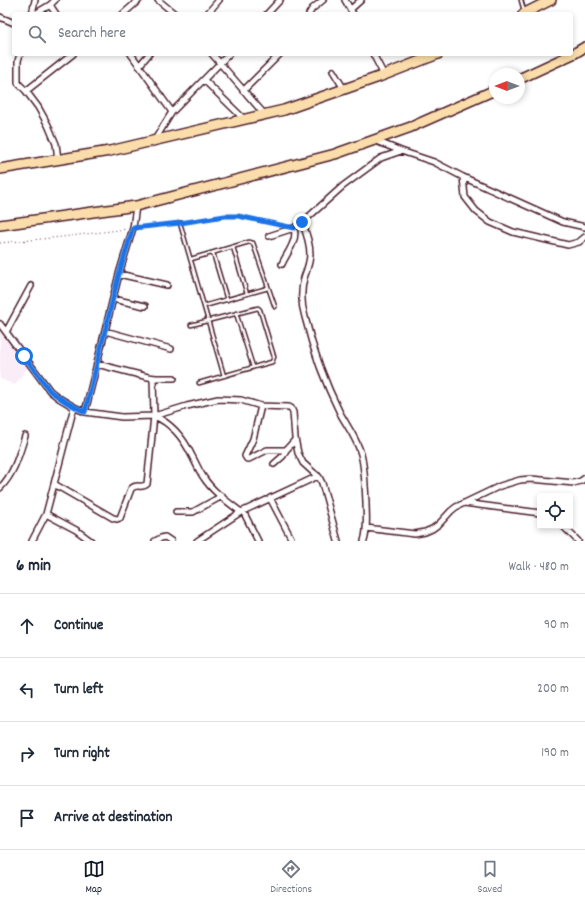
<!DOCTYPE html>
<meta charset="utf-8">
<style>
body{margin:0;font-family:Dekko,sans-serif;background:#f2f2f3;color:#1f2937}
.controls{position:absolute;right:12px;bottom:12px;display:grid;overflow:hidden;border-radius:4px;box-shadow:0 2px 6px #0003}
.controls button{width:36px;height:36px;display:grid;place-items:center;padding:0;border:0;border-bottom:1px solid #e0e1e3;background:#fff;color:#1f2937;font:20px sans-serif}
.compass{position:absolute;left:489px;top:68px;width:36px;height:36px;border-radius:50%;background:#fff;box-shadow:0 2px 6px #0003;rotate:270deg}
.stop{position:absolute;width:12px;height:12px;margin:-9px;border:3px solid #1a73e8;border-radius:50%;background:#fff}
.stop.end{background:#1a73e8;border-color:#fff;box-shadow:0 1px 4px #0008}
.list{margin:0;padding:0;list-style:none}
h2{display:flex;justify-content:space-between;align-items:center;height:52px;margin:0;padding:0 16px;font-size:17px}
h2 small{font-size:13px;font-weight:400;color:#747a83}
.list li{display:grid;grid-template-columns:26px 1fr auto;gap:12px;align-items:center;box-sizing:border-box;height:64px;padding:0 16px;border-top:1px solid #e0e1e3}
.list b{display:block;font-size:15px;white-space:nowrap}
.list em{font-size:13px;font-style:normal;color:#747a83}
.icon{flex:none;width:22px;height:22px;fill:none;stroke:currentColor;stroke-width:2;stroke-linecap:round;stroke-linejoin:round}
.map{position:relative;flex:none;width:585px;height:541px;overflow:hidden}
.search{position:absolute;background:#fff;box-shadow:0 2px 6px #0003;left:12px;right:12px;top:12px;height:44px;display:flex;align-items:center;gap:10px;box-sizing:border-box;padding:0 14px;border-radius:4px;color:#747a83;font-size:15px}
.sheet{height:308px;background:#fff}
nav{display:flex;justify-content:space-around;align-items:center;box-sizing:border-box;height:56px;border-top:1px solid #e0e1e3;background:#fff;font-size:11px;color:#747a83}
nav a{display:grid;justify-items:center;gap:2px}
nav .on{color:#111827}
.map>svg:first-child{display:block}
.built{fill:#fbedf8}
.lines{fill:none;stroke-linecap:round;stroke-linejoin:round}
.service-casing{stroke:#4a1f2b;stroke-width:5.5}
.minor-casing{stroke:#4a1f2b;stroke-width:8}
.trunk-casing{stroke:#4a1f2b;stroke-width:12}
.path{stroke:#4a1f2b;stroke-width:1;stroke-dasharray:1 3;stroke-linecap:butt}
.service{stroke:#fff;stroke-width:2.5}
.minor{stroke:#fff;stroke-width:5}
.trunk{stroke:#fbddab;stroke-width:9}
.route{stroke:#1a73e8;stroke-width:5}
</style>
<div class="map">
<svg width="585" height="541" viewBox="0 0 585 541">
<rect width="100%" height="100%" fill="#fff"/>
<filter id="ink" filterUnits="userSpaceOnUse"><feTurbulence type="fractalNoise" baseFrequency=".025" numOctaves="2"/><feDisplacementMap in="SourceGraphic" scale="8" xChannelSelector="R" yChannelSelector="G"/><feConvolveMatrix kernelMatrix="1 2 1 2 8 2 1 2 1" color-interpolation-filters="sRGB"/></filter>
<g filter="url(#ink)">
<path class="built" d="M0,325L31,363L15,385L0,379Z"/>
<g class="lines">
<g class="service-casing">
<path id="service" d="M521,0L524,11
M180,223L224,376
M233,247L247,294
M213,253L227,300
M191,259L249,242L253,243L275,307
M204,306L268,288
M236,313L253,367
M191,325L258,308L260,310L274,357L272,362L268,363L199,383"/>
</g>
<g class="minor-casing">
<path id="minor" d="M158,0L175,14
M345,0L353,14
M50,5L56,14
M351,9L361,0
M32,14L35,0
M35,14L50,5L55,0
M123,14L139,0
M207,14L219,0
M267,14L280,0
M309,14L312,9L323,0
M0,17L14,23
M20,54L18,61V83L26,91L38,107L48,125L56,144L58,159
M131,54L172,112
M212,54L265,115
M373,54L384,75
M139,66L149,54
M333,71L344,89
M204,80L244,119
M26,91L73,54
M243,91L280,54
M154,141L172,112L229,54
M376,141L401,151L434,162L463,177L563,222L585,227
M463,177L465,197L476,211L490,222L513,232L568,245L579,242L585,237
M302,222C306,232 310,243 310,254C310,262 307,270 304,278C301,290 301,304 305,317C313,350 325,383 340,413C347,426 357,439 361,454C365,469 365,486 366,502C366,515 368,529 364,541
M269,236L294,228L304,221L343,186L381,158L401,151
M282,264C287,253 298,240 294,228
M119,274L167,285
M113,299L145,306
M0,324L50,391L59,398L74,407L85,412L122,417L154,416L187,406L209,401L218,399L241,400L261,406L289,407L291,408L293,412L295,438L298,453L303,463L314,473L319,477L322,483L338,541
M105,331L171,349
M6,332L31,286
M97,364L148,377L156,378H174
M261,406L253,439L245,456L247,459H249L267,450H286L295,440
M85,412L119,274L133,228L136,206
M154,416C171,423 184,439 192,456C196,463 199,471 204,478C213,492 228,502 241,512
M274,464L283,456L286,450
M54,484L113,518L117,519L120,518L131,489C136,483 142,489 147,484L154,416L153,378
M0,488C14,474 19,455 25,436
M270,498L291,538
M464,503L540,513
M243,511L258,541
M176,512H193L222,496
M46,514L76,530L91,541
M563,526L578,541
M366,528L415,534L425,532L432,529L439,524L451,511L456,507L500,486L520,480L531,479L574,483L581,481L585,478
M32,541L46,514L54,484L74,407
M155,541L161,538L165,537L171,541
M197,541L241,512L318,476"/>
</g>
<g class="trunk-casing">
<path id="trunk" d="M523,14L551,0
M519,79L575,53L585,47
M0,169L110,151L284,110L379,77L438,54
M0,225L136,206L335,154L411,127L495,90"/>
</g>
<path class="path" d="M184,222L225,216L238,215L283,226
M138,227L175,223
M0,243L62,237L127,229"/>
<use href="#service" class="service"/>
<use href="#minor" class="minor"/>
<use href="#trunk" class="trunk"/>
</g>
</g>
<g class="lines" filter="url(#ink)">
<path class="route" d="M24,356L50,391L66,402L85,412L119,274L133,228L180,223L225,216H238L294,228L302,222"/>
</g>
</svg>
<div class="controls">
<button><svg class="icon" aria-label="locate" viewBox="0 0 24 24"><circle cx="12" cy="12" r="6"/><path d="M12 2v4M12 18v4M2 12h4M18 12h4"/></svg></button>
</div>
<svg class="compass" viewBox="-18 -18 36 36"><path d="M0-13l5 13h-10z" fill="#e53935"/><path d="M0 13l5-13h-10z" fill="#747a83"/></svg>
<div class="stop" style="left:24px;top:356px"></div>
<div class="stop end" style="left:302px;top:222px"></div>
<div class="search"><svg class="icon" aria-label="search" viewBox="0 0 24 24"><circle cx="10" cy="10" r="6"/><path d="M15 15l6 6"/></svg>Search here</div>
</div>
<section class="sheet">
<h2>6 min<small>Walk · 480 m</small></h2>
<ul class="list">
<li><svg class="icon" aria-label="ahead" viewBox="0 0 24 24"><path d="M12 20V5M6 11l6-6 6 6"/></svg><div><b>Continue</b></div><em>90 m</em></li>
<li><svg class="icon" aria-label="left" viewBox="0 0 24 24"><path d="M17 20v-9H6M10 6l-5 5 5 5"/></svg><div><b>Turn left</b></div><em>200 m</em></li>
<li><svg class="icon" aria-label="right" viewBox="0 0 24 24"><path d="M7 20v-9h11M14 6l5 5-5 5"/></svg><div><b>Turn right</b></div><em>190 m</em></li>
<li><svg class="icon" aria-label="arrive" viewBox="0 0 24 24"><path d="M6 21V4h12l-3 4 3 4H6"/></svg><div><b>Arrive at destination</b></div></li>
</ul>
</section>
<nav>
<a class="on"><svg class="icon" aria-label="map" viewBox="0 0 24 24"><path d="M3 6l6-2 6 2 6-2v14l-6 2-6-2-6 2zM9 4v14M15 6v14"/></svg>Map</a>
<a><svg class="icon" aria-label="directions" viewBox="0 0 24 24"><path d="M12 3l9 9-9 9-9-9zM9 14v-3h6M13 9l2 2-2 2"/></svg>Directions</a>
<a><svg class="icon" aria-label="saved" viewBox="0 0 24 24"><path d="M7 4h10v16l-5-4-5 4z"/></svg>Saved</a>
</nav>
